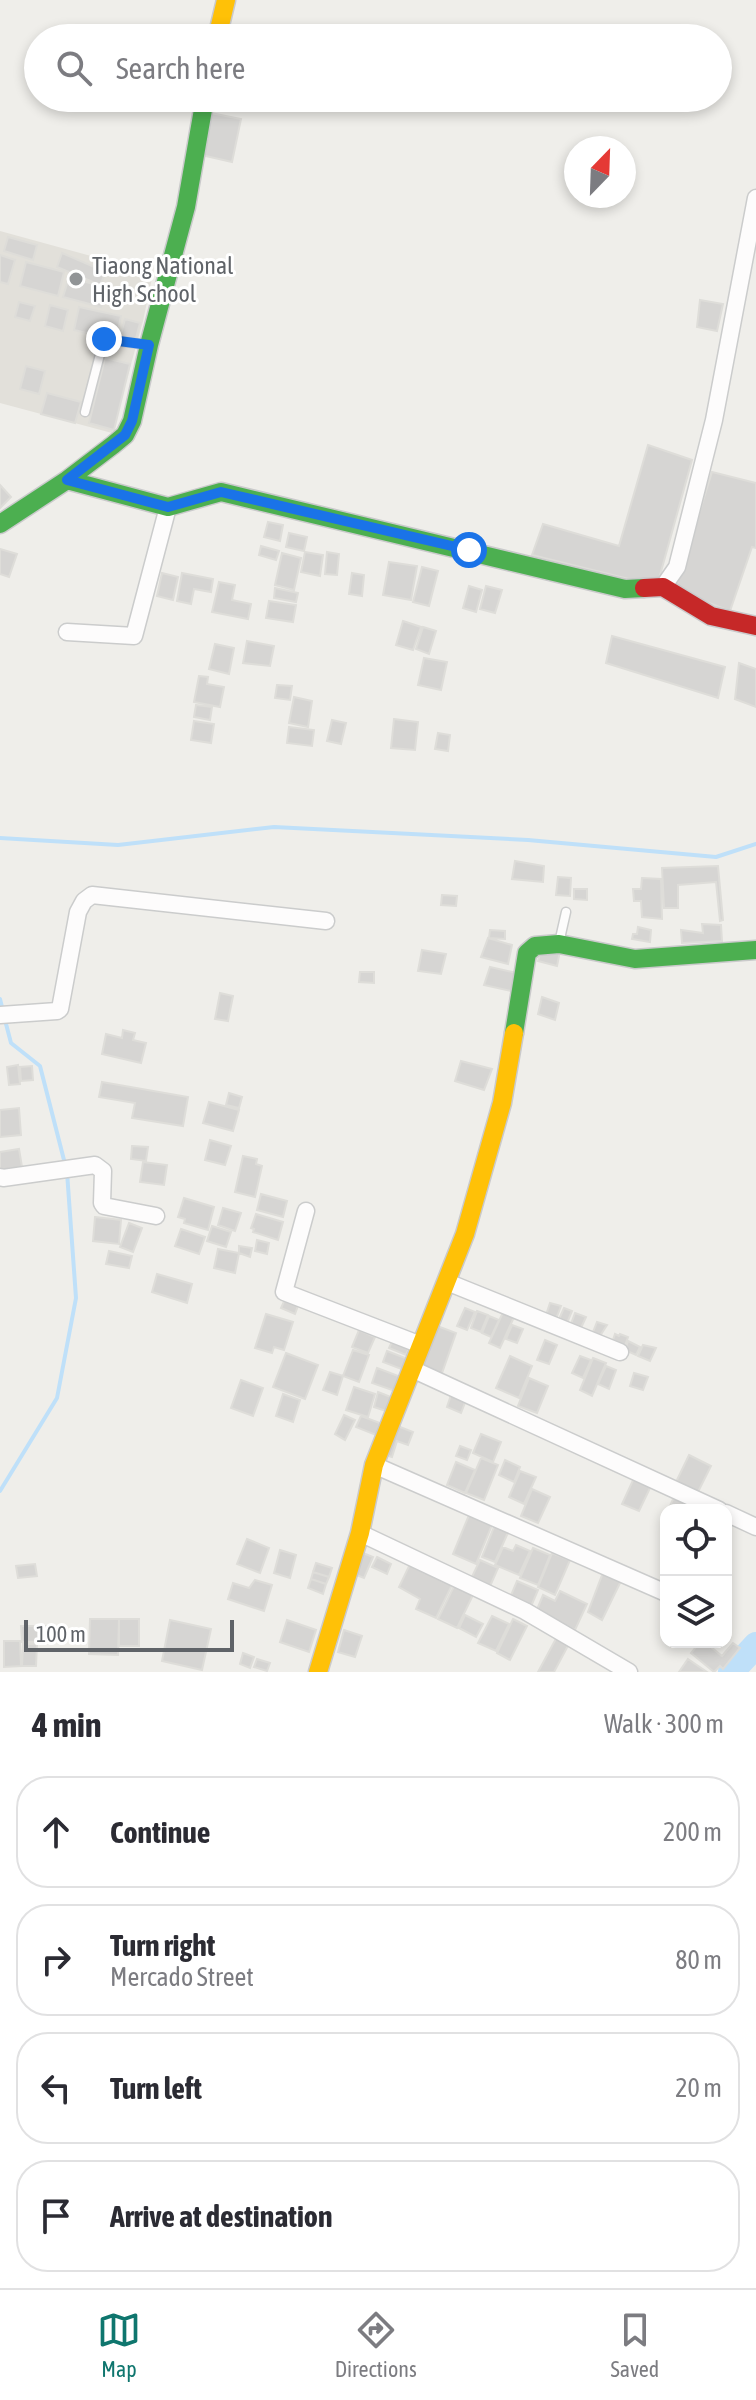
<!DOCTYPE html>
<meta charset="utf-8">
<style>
body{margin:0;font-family:"Asap Condensed",sans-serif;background:#f2f2f3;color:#2b2b33}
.controls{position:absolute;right:24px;bottom:24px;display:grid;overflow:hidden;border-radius:16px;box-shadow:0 4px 12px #0003}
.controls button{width:72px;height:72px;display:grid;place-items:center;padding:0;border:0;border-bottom:2px solid #e1e1e2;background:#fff;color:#2b2b33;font:40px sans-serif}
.compass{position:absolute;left:564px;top:136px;width:72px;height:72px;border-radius:50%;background:#fff;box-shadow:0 4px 12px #0003;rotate:23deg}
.scale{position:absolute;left:24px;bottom:20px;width:210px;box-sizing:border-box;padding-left:8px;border:4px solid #5f6368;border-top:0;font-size:22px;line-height:28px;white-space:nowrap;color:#5f6368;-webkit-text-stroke:6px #fff;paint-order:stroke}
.stop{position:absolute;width:24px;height:24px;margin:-18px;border:6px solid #1a73e8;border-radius:50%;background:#fff}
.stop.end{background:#1a73e8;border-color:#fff;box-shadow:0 2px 8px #0008}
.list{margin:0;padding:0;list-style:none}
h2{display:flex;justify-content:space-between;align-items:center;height:104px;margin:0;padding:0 32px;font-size:34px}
h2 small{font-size:26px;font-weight:400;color:#7c7c81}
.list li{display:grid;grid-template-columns:52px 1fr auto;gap:24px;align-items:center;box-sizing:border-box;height:112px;margin:0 16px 16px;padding:0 16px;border:2px solid #e1e1e2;border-radius:32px}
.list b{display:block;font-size:30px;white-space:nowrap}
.list p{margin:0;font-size:26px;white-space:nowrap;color:#7c7c81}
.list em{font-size:26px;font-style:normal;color:#7c7c81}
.icon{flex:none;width:44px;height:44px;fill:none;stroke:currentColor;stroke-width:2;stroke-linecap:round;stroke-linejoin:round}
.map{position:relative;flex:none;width:756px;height:1672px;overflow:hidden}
.search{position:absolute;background:#fff;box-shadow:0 4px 12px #0003;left:24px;right:24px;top:24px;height:88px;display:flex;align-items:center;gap:20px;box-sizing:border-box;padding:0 28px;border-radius:44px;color:#7c7c81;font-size:30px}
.sheet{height:616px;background:#fff}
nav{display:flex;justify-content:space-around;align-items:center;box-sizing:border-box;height:112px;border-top:2px solid #e1e1e2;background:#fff;font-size:22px;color:#7c7c81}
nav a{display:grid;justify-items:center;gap:4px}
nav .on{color:#0f766e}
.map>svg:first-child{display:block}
.education{fill:#e2e0da}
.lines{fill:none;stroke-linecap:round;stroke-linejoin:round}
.stream{stroke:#bfe0f9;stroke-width:4}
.river{stroke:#bfe0f9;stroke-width:26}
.building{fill:#d6d5d3;stroke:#deddd9;stroke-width:2}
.lane-casing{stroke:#cbcccc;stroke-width:11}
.street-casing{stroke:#cbcccc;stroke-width:19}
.fast-casing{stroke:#cacacb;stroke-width:21}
.slow-casing{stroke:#cacacb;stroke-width:21}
.jam-casing{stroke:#cacacb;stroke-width:21}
.lane{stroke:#fdfcfc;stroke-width:8}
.street{stroke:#fdfcfc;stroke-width:16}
.fast{stroke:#4caf50;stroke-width:18}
.slow{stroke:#ffc107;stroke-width:18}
.jam{stroke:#c62828;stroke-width:18}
.route{stroke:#1a73e8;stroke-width:10}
.poi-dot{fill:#919496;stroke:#fff;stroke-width:3}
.labels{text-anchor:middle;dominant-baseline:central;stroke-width:6;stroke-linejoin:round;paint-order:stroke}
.poi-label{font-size:24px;fill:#5f6368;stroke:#fff;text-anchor:start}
</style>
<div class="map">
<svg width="756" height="1672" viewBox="0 0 756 1672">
<rect width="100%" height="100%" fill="#efeeea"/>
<path class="education" d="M0,231L153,273L143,321L112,433L0,403Z"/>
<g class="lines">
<path class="stream" d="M0,838L118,845L274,827L528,840L716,857L756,844
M0,999L3,1011
M5,1020L11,1043L40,1066L65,1164
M0,1491L57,1398L76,1298L67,1172"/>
<path class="river" d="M731,1672L756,1645"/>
</g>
<path class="building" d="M206,112L241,119L232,162L197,154Z
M8,237L37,245L33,260L4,251Z
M62,253L106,272L100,285L57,267Z
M0,255L15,260L8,284L0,282Z
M26,262L64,272L58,296L20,286Z
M69,277L107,288L101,307L63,297Z
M700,300L723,304L717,331L697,327Z
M19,302L35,306L30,321L15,317Z
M50,305L68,310L63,331L45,326Z
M79,307L121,316L116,340L74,330Z
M125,319L140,323L135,342L120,338Z
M105,358L130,364L114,430L89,423Z
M26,366L45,371L39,394L20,389Z
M47,393L81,402L75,423L41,414Z
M648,445L692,460L657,586L532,555L543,524L619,546Z
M712,472L756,483V548L752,547L730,611L675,590Z
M0,485L11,497L0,508Z
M268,522L283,525L280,541L264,537Z
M289,533L307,537L304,551L286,547Z
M261,546L279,551L276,560L259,555Z
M0,549L17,554L9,577L0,574Z
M305,552L323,555L320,576L301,572Z
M327,552L339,554L337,575L325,574Z
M282,553L301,558L294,590L275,585Z
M389,562L417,566L411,600L383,595Z
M422,567L438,571L429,606L413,602Z
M162,573L178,577L173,600L157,596Z
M182,573L213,579L211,592L194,589L191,604L177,601Z
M352,573L364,575L362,596L349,594Z
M219,582L235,585L232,600L251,604L248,619L212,612Z
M469,586L482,590L476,612L463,608Z
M486,586L502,590L495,613L480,609Z
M275,588L298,593L296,602L274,598Z
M269,601L296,605L293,622L266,618Z
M403,621L421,627L413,650L396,645Z
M423,627L436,631L429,654L416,649Z
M612,636L725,667L718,698L606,663Z
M247,641L274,646L270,666L243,663Z
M215,644L234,648L229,674L209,669Z
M424,658L447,662L441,690L418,685Z
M739,663L756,669V707L735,699Z
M199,676L208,677L207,684L224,687L220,707L194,702Z
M277,685L292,686L290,700L275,698Z
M294,697L312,701L308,727L289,723Z
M196,705L212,707L210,720L194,717Z
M394,719L418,722L415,750L391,748Z
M332,720L346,723L341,744L327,741Z
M194,721L214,724L211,743L191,740Z
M289,727L314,730L312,746L287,743Z
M438,733L450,735L448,751L435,749Z
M515,861L544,866L543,882L512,879Z
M718,866L723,920L720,921L716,882L678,885V908H664L662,868Z
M558,877L571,878L570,896L556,895Z
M642,878L661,879L662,919L642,917L641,901H634L633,889H641Z
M574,889H587V900L574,899Z
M442,895L457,896L456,906L441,905Z
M702,924L721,925L722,941L682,943L681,930L703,933Z
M638,927L651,930L650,942L632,939L633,934H637Z
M490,930L505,931V939L489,938Z
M488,938L512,945L508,964L481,957Z
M422,950L446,954L441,974L418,971Z
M560,951L557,966L538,961L540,954Z
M490,967L517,973L511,991L484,985Z
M360,972H374V983L359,982Z
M220,993L233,996L228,1021L215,1019Z
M542,997L559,1003L555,1020L538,1014Z
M123,1030L135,1033L133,1040L146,1043L141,1063L102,1054L106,1034L122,1038Z
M461,1061L492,1069L484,1090L455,1081Z
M18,1065L20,1084L9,1085L7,1067Z
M32,1066L33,1080L21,1081L20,1067Z
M102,1082L188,1097L183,1126L132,1118L135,1103L99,1097Z
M229,1093L242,1097L239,1108L226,1105Z
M209,1102L239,1110L233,1131L203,1123Z
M19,1108L21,1135L0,1137V1110Z
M210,1140L231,1146L225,1165L205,1160Z
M132,1146L148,1147L146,1161L131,1159Z
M19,1149L22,1167L0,1170V1152Z
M243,1156L257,1159L256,1164L262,1166L255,1197L235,1192Z
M143,1162L167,1165L164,1185L140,1182Z
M261,1194L287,1201L283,1217L257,1210Z
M184,1198L214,1207L208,1230L184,1223L185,1219L178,1217Z
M223,1208L241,1213L235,1231L218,1225Z
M256,1214L283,1222L278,1240L253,1232L254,1229L251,1228Z
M95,1217L121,1220L119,1244L93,1241Z
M129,1223L142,1228L133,1252L120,1247Z
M212,1226L231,1232L226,1247L207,1241Z
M181,1229L205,1237L199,1254L175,1246Z
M257,1240L269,1243L267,1254L255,1251Z
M239,1246L252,1248L250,1257L239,1253Z
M218,1249L239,1253L235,1273L214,1268Z
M109,1251L132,1256L129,1268L106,1264Z
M157,1274L192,1284L187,1303L152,1292Z
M286,1297L299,1303L295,1314L281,1308Z
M550,1303L561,1306L556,1319L546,1315Z
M465,1308L475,1312L467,1330L457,1326Z
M564,1308L572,1311L567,1323L559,1319Z
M504,1310L515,1315L500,1348L489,1343Z
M477,1311L488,1315L481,1332L471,1328Z
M575,1313L586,1317L581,1328L571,1324Z
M266,1314L293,1322L284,1350L274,1347L272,1353L255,1348Z
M489,1316L499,1320L491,1337L482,1333Z
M597,1322L607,1325L600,1336L593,1332Z
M432,1324L456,1333L441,1376L416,1368Z
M512,1325L523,1329L517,1343L506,1339Z
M359,1330L375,1337L368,1353L352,1347Z
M615,1334L619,1336L620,1334L628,1337L624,1349L614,1345L615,1341L613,1340Z
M394,1337L411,1344L406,1355L389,1348Z
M545,1340L557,1345L549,1364L537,1360Z
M628,1341L640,1347L636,1355L625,1350Z
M643,1345L656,1348L650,1361L638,1356Z
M353,1350L369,1355L359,1382L343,1376Z
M387,1351L408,1359L404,1370L383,1362Z
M286,1353L318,1365L305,1399L273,1387Z
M510,1356L532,1366L519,1398L496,1388Z
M580,1356L591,1360L583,1378L572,1373Z
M593,1358L606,1363L592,1396L580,1390Z
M606,1366L616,1370L609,1389L598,1384Z
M377,1368L401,1377L395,1391L372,1383Z
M330,1372L343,1376L337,1395L323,1390Z
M634,1373L648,1377L643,1390L630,1386Z
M529,1378L548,1386L537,1413L518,1406Z
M241,1380L263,1388L253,1416L231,1408Z
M354,1387L375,1394L368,1417L346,1410Z
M378,1392L391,1397L386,1411L374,1407Z
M283,1394L300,1400L293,1422L276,1416Z
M451,1395L466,1400L461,1413L447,1407Z
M344,1415L355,1420L345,1440L335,1434Z
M361,1416L380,1423L376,1435L356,1427Z
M395,1425L413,1432L408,1445L397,1441L392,1457L385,1455Z
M481,1434L501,1442L493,1462L473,1453Z
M460,1446L471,1450L467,1460L456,1456Z
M689,1455L711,1466L697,1494L675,1484Z
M481,1458L498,1465L484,1500L466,1493Z
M505,1460L520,1467L514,1482L499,1475Z
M456,1462L475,1470L465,1493L447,1485Z
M520,1471L536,1477L524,1504L509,1497Z
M634,1478L651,1486L639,1511L622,1504Z
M532,1489L550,1497L538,1523L521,1516Z
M674,1497L700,1509V1510H668Z
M469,1515L492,1525L476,1564L453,1554Z
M496,1522L510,1528L495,1562L482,1557Z
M247,1539L269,1548L260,1573L237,1564Z
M516,1545L530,1551L519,1575L495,1565L503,1547L513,1551Z
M533,1548L550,1555L538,1585L520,1578Z
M280,1550L296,1555L290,1578L274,1573Z
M363,1553L373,1557L364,1578L349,1572Z
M552,1553L570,1560L555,1595L538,1587Z
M377,1557L391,1564L387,1574L372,1567Z
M480,1560L498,1568L488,1591L469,1583Z
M316,1563L332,1568L329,1577L313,1572Z
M35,1564L37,1576L18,1578L16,1566Z
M410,1564L452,1585L436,1618L416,1609L420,1599L399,1587Z
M604,1570L622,1579L602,1620L588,1612Z
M313,1572L329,1577L326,1584L311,1579Z
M311,1579L326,1584L323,1594L308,1588Z
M255,1580L272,1585L264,1611L228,1599L233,1583L249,1588Z
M517,1581L538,1590L530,1609L509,1600Z
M455,1584L474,1593L457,1628L438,1619Z
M560,1591L587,1604L575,1630L536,1612L543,1595L555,1601Z
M465,1615L483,1624L476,1637L459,1628Z
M492,1616L509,1624L496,1651L478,1643Z
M90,1619H119L118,1655L89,1654Z
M119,1619H139V1646H119Z
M513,1619L527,1626L510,1660L497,1653Z
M170,1620L211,1629L202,1670L162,1661Z
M287,1620L316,1630L309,1652L280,1642Z
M21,1626H46V1642H22Z
M344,1630L362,1636L355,1657L338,1652Z
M558,1635L570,1642L554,1672H538Z
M4,1641H20L21,1666L4,1667Z
M700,1642H705L722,1656L733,1643L740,1648L723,1669L720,1666L714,1672L691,1653Z
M23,1644H37L36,1666H22Z
M243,1653L254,1657L250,1668L240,1664Z
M257,1659L270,1663L267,1671L254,1667Z
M688,1659L707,1672H679Z"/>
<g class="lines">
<g class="lane-casing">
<path id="lane" d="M85,412L104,339L147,345
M559,943L566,912"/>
</g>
<g class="street-casing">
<path id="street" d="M663,587L677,567L714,420L756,198
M67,632L134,636L168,507
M0,1015L57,1011L60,1009L78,912L84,901L92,895L326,921
M0,1177L3,1178L95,1165L103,1171L102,1203L104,1206L156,1216
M306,1211L284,1292L421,1345
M447,1282L620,1352
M412,1369L719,1510
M374,1465L666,1593
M726,1513L756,1527
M360,1533L525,1611L629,1672"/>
</g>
<g class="fast-casing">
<path id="fast" d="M67,480L168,507L221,492L625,589L644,588
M0,524L67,480L113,445L125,435L132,421L149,345L186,207L205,98
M514,1033L527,953L535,946L559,944L635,959L756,950"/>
</g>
<g class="slow-casing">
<path id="slow" d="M217,38L226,0
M318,1672L360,1533L374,1465L465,1234L502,1103L514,1033"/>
</g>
<g class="jam-casing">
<path id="jam" d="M644,588L663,587L711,616L756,626"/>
</g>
<use href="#lane" class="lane"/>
<use href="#street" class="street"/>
<use href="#fast" class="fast"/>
<use href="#slow" class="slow"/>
<use href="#jam" class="jam"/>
</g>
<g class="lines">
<path class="route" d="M104,339L149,345L132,421L125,435L67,480L168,507L221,492L469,550"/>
</g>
<circle class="poi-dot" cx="76" cy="279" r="8"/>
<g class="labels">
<g class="poi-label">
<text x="92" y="265">Tiaong National<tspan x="92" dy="28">High School</tspan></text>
</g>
</g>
</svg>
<div class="controls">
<button><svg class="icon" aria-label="locate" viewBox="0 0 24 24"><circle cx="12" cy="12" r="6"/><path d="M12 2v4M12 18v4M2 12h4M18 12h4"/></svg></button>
<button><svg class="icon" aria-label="layers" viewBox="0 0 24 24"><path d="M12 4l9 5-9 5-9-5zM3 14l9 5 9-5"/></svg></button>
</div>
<svg class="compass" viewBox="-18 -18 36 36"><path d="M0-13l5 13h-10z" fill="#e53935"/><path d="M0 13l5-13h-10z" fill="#7c7c81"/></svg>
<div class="scale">100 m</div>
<div class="stop" style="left:469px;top:550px"></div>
<div class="stop end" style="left:104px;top:339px"></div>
<div class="search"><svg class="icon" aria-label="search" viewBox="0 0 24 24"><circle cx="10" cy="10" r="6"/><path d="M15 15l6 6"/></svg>Search here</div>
</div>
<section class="sheet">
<h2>4 min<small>Walk · 300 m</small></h2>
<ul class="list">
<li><svg class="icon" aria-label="ahead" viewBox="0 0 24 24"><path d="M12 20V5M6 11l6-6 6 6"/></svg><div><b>Continue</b></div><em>200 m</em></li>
<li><svg class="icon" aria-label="right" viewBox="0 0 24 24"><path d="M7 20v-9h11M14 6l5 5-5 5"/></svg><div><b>Turn right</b><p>Mercado Street</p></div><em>80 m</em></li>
<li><svg class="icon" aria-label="left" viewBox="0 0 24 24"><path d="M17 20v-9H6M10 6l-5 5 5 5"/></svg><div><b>Turn left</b></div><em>20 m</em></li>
<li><svg class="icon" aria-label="arrive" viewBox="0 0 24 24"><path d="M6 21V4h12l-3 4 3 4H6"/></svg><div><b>Arrive at destination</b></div></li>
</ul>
</section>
<nav>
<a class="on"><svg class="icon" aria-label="map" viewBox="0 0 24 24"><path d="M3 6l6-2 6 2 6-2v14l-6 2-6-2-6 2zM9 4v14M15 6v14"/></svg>Map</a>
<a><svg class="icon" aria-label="directions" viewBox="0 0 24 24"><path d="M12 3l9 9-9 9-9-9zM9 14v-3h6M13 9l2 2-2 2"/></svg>Directions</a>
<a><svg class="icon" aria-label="saved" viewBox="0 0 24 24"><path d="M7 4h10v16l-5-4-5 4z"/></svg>Saved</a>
</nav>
